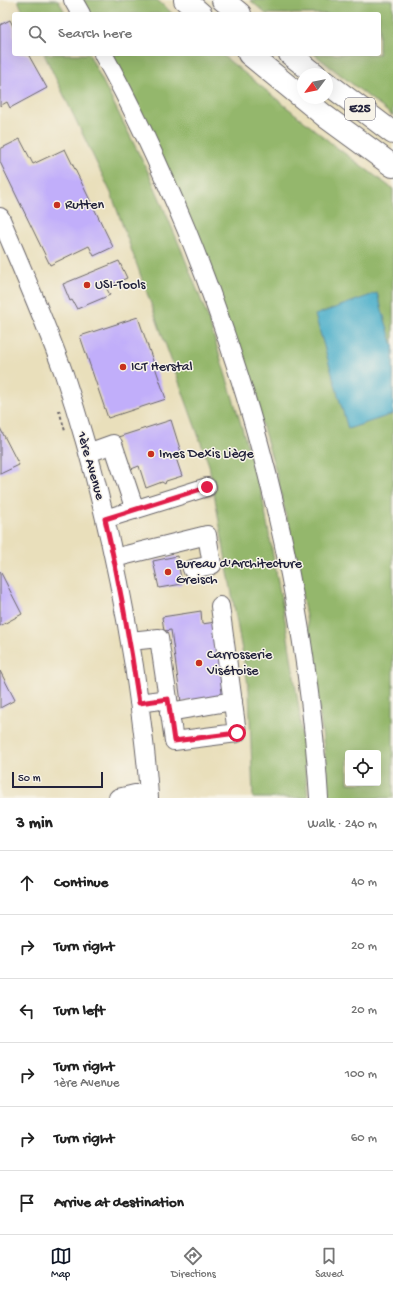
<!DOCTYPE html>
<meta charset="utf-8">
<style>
body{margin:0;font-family:"Gochi Hand",sans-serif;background:#f6f6f6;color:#222}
.controls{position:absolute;right:12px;bottom:12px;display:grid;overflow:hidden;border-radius:4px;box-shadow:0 4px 16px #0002}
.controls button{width:36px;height:36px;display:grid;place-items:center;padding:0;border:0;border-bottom:1px solid #e0e0e0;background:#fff;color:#222;font:20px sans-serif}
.compass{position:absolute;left:297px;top:68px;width:36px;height:36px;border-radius:50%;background:#fff;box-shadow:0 4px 16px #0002;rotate:238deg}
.scale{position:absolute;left:12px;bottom:10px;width:91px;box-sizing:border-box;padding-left:4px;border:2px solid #22223b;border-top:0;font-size:11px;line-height:14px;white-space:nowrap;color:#22223b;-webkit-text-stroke:3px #f7f3e8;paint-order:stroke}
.stop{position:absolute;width:12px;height:12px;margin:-9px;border:3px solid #e11d48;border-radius:50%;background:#fff}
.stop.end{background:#e11d48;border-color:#fff;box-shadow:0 1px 4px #0008}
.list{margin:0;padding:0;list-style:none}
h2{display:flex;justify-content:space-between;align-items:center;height:52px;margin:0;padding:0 16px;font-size:17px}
h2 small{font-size:13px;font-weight:400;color:#767676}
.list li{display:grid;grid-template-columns:26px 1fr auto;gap:12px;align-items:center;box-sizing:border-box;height:64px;padding:0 16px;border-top:1px solid #e0e0e0}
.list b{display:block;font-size:15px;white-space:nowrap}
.list p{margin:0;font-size:13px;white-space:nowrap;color:#767676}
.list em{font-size:13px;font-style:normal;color:#767676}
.icon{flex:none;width:22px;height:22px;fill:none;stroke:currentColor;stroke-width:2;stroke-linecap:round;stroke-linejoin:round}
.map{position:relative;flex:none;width:393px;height:798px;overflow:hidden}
.search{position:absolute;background:#fff;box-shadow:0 4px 16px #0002;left:12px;right:12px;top:12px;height:44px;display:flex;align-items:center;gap:10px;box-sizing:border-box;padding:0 14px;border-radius:4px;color:#767676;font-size:15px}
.sheet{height:436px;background:#fff}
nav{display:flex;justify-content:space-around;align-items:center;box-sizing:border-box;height:56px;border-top:1px solid #e0e0e0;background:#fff;font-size:11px;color:#767676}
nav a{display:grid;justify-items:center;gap:2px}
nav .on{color:#111827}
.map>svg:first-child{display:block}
.forest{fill:#94b76c;stroke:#5b6c54;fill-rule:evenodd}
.water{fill:#4bafca;stroke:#366882}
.building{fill:#c1aefa}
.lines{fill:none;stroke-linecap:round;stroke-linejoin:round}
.minor-casing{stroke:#686468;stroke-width:20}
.highway-casing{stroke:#686468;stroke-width:24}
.path{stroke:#686468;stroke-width:2;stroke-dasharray:3 3;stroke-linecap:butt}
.minor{stroke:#fff;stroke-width:18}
.highway{stroke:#fff;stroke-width:22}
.route{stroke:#e11d48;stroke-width:5}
.poi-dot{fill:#c8321e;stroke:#f7f3e8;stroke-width:1.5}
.labels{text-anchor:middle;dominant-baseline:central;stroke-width:3;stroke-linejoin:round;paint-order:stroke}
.shield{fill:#f7f3e8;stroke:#62616f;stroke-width:1}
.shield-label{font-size:13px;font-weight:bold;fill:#22223b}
.poi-label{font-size:14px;fill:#22223b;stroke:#f7f3e8;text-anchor:start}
.street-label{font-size:14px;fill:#22223b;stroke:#f7f3e8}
</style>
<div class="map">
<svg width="393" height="798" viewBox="0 0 393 798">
<rect width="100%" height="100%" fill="#f7f3e8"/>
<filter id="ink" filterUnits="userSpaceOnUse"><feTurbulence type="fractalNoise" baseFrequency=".025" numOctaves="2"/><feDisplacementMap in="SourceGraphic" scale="8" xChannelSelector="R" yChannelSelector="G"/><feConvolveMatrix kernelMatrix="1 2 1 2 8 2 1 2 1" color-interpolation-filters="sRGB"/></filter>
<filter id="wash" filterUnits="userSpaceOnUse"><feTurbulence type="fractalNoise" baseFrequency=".012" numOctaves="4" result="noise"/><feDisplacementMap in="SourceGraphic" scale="16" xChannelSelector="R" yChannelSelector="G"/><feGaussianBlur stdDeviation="0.9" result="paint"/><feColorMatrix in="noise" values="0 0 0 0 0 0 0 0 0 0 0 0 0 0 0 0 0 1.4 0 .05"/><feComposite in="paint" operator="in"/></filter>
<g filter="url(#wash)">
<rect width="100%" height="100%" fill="#e9dfbb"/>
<path class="forest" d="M18,0H58L66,14H24Z
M81,0H157L173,14H90Z
M250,0H393V116L314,54H379V14H266Z
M44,54H89L150,176L181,249L207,315L240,421L262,496L287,631L299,709L308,798H253L249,690L209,465L111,193Z
M112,54H221L336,147L393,189V798H327L326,763L310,640L296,560L276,472L249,380ZM348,753H378V783H348Z"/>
<path class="water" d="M377,293L393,346V414L348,429L315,315Z"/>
<g id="blocks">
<path class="building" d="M10,20L14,28V54H28L47,88L10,108L7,102L0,106V25Z
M20,139L33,164L65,149L113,247L94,256L89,246L50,265L0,162V149Z
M119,261L127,278L106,287L110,295L77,309L72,300L70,301L63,284Z
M138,317L166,399L108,418L80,336Z
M171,420L181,452L175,455L182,476L166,481L165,484L162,482L146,488L139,466L129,470L118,437Z
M0,428L19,465L0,474Z
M177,556L182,584L159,588L153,561Z
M0,571L22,614L0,626Z
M201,611L202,624L216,622L227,695L181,702L171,630L164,631L162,617Z
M0,671L15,700L0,708Z"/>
</g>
</g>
<g filter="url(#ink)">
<use href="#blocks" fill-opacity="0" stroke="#686468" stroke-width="1"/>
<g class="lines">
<g class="minor-casing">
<path id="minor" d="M73,0L81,14
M103,54C135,111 162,171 187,231C260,411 307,604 319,798
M0,217C22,269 45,321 64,374C96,469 118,567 134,666C140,709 147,754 149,798
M88,453L113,444L135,510
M105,519L207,487
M114,558L207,535L212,565L192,569
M130,641L159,638L168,699L139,703
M168,699L174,741L237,733L220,606
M169,712L233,701
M118,798L135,794L149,793"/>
</g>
<g class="highway-casing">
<path id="highway" d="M185,0L201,14
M223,0L240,14
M249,54L326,117L393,166
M290,54L315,74
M327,83L393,133"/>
</g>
<path class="path" d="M59,410L65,431"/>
<use href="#minor" class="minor"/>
<use href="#highway" class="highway"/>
</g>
</g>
<g class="lines" filter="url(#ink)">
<path class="route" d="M207,487L105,519C119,580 130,641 139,703L168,699L174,741L237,733"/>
</g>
<g class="poi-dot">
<circle cx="57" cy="205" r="4"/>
<circle cx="87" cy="285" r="4"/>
<circle cx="123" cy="367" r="4"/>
<circle cx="151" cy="454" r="4"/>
<circle cx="168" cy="572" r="4"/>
<circle cx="199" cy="663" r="4"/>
</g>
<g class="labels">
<rect class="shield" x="345" y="98" width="30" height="22" rx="3"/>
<g class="shield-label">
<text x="360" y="109">E25</text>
</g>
<g class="poi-label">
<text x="65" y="205">Rutten</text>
<text x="95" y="285">USI-Tools</text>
<text x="131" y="367">ICT Herstal</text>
<text x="159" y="454">Imes Dexis Liège</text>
<text x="176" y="564">Bureau d'Architecture<tspan x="176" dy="16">Greisch</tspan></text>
<text x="207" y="655">Carrosserie<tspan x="207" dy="16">Visétoise</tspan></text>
</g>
<g class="street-label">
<text transform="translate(90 466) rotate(74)">1ère Avenue</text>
</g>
</g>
</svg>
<div class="controls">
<button><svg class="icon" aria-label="locate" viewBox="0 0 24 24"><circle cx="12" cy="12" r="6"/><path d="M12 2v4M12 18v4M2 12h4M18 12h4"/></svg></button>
</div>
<svg class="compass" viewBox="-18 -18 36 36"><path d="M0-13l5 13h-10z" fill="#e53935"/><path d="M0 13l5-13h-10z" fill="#767676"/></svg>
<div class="scale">50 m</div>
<div class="stop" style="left:237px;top:733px"></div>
<div class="stop end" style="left:207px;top:487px"></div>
<div class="search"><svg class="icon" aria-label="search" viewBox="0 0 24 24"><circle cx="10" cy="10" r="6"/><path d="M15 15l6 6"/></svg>Search here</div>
</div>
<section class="sheet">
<h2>3 min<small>Walk · 240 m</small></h2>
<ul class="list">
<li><svg class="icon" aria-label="ahead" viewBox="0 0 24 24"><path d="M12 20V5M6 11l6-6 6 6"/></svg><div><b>Continue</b></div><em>40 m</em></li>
<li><svg class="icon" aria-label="right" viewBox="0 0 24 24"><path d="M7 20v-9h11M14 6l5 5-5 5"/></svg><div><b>Turn right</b></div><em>20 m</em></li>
<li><svg class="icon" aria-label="left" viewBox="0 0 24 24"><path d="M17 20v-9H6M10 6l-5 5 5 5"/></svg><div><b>Turn left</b></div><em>20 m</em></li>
<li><svg class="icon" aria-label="right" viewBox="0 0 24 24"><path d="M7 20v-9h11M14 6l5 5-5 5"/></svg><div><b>Turn right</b><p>1ère Avenue</p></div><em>100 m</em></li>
<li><svg class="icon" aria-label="right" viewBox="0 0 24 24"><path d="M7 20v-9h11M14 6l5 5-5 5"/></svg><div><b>Turn right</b></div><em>60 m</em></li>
<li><svg class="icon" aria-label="arrive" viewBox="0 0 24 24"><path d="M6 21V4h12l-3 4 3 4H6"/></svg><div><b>Arrive at destination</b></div></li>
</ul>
</section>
<nav>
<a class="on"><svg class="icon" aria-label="map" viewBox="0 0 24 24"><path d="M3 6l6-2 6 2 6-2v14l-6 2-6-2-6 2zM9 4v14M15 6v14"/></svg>Map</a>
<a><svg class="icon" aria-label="directions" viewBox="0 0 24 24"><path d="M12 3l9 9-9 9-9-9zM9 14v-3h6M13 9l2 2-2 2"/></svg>Directions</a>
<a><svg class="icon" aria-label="saved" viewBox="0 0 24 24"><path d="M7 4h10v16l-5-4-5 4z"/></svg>Saved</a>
</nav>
